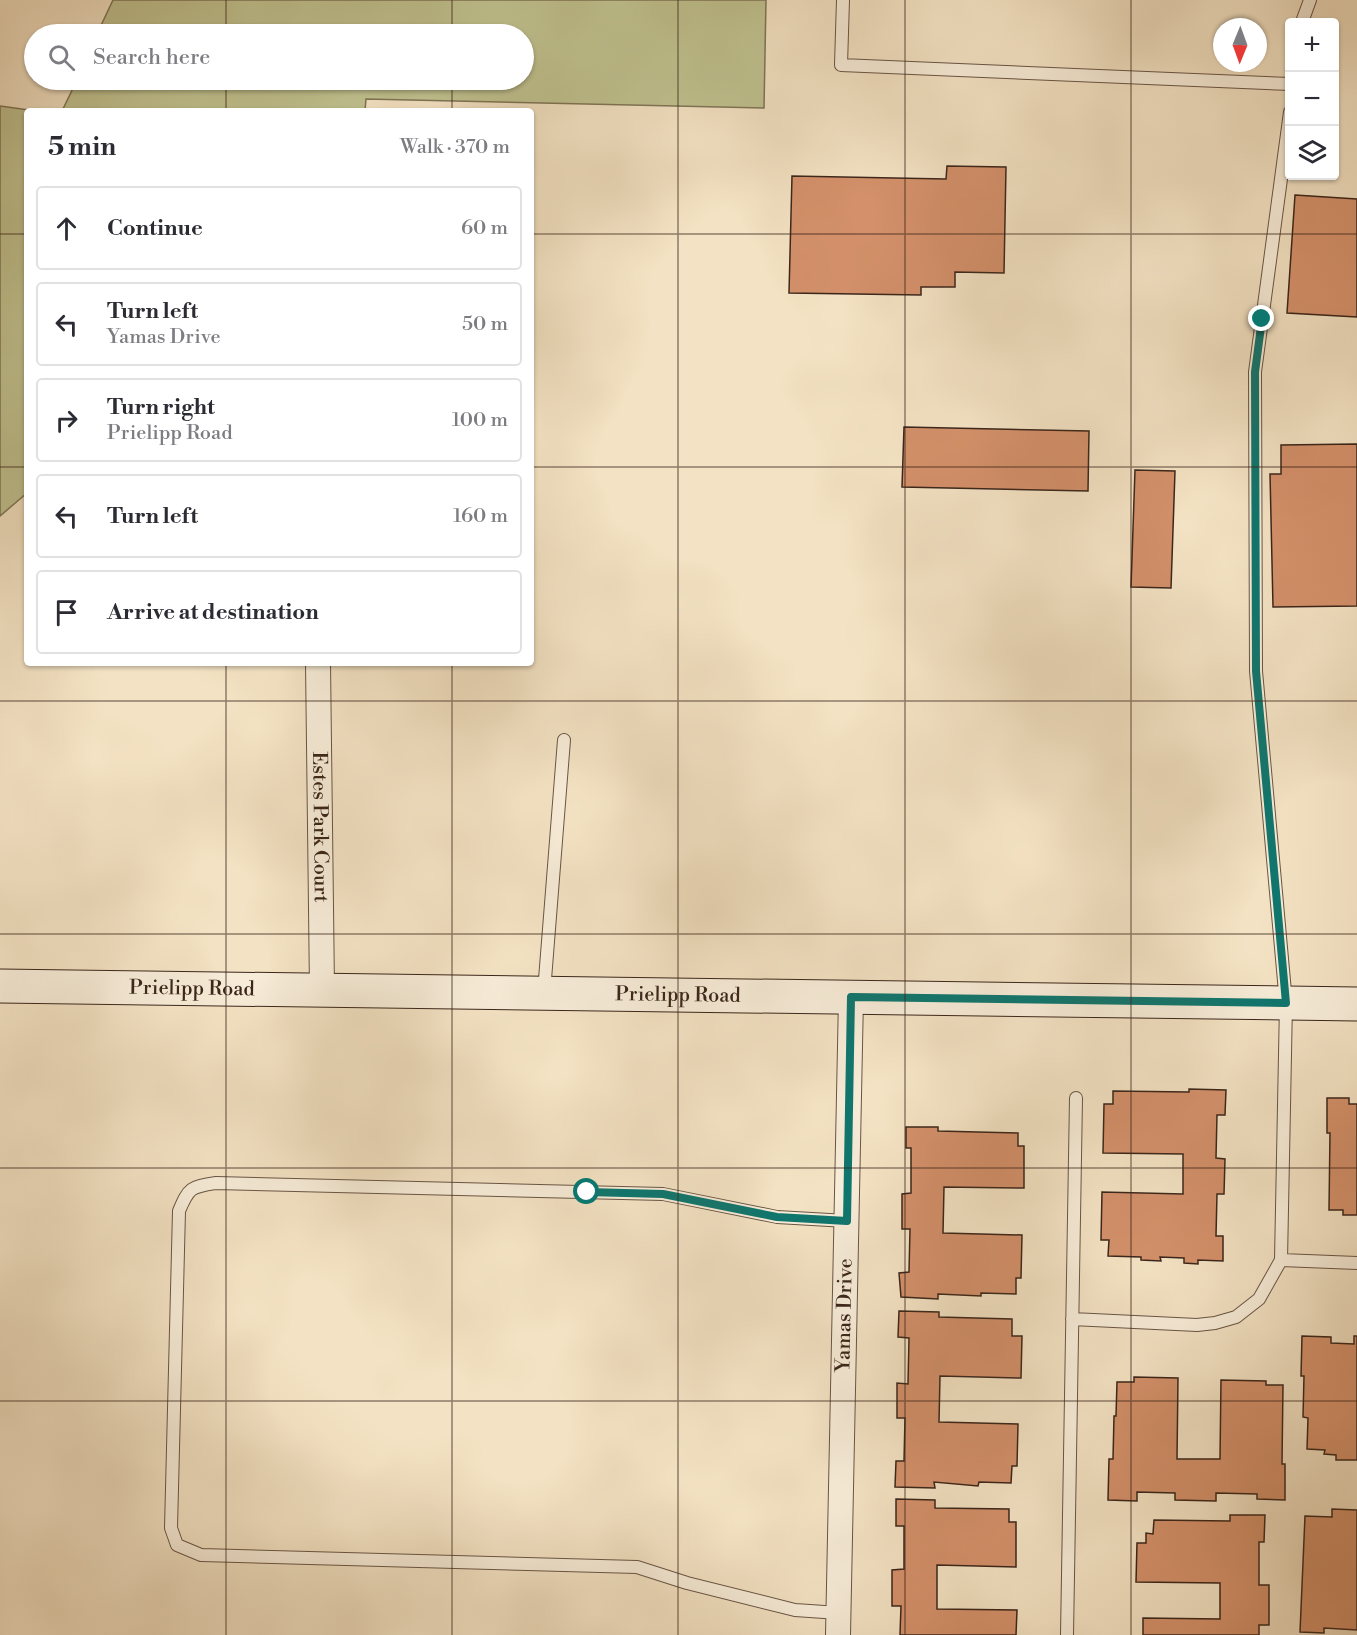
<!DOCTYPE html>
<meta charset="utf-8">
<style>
body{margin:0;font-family:"Libre Bodoni",serif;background:#f7f7f7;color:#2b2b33}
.controls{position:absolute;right:18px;top:18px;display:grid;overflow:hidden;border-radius:6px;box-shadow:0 2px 4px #0004}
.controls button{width:54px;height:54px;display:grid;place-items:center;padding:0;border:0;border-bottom:2px solid #e1e1e2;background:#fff;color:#2b2b33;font:30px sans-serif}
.compass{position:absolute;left:1213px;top:18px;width:54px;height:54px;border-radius:50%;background:#fff;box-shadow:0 2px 4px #0004;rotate:181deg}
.stop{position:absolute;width:18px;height:18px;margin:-14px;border:4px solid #0f766e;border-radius:50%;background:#fff}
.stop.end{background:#0f766e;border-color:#fff;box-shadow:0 2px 6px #0008}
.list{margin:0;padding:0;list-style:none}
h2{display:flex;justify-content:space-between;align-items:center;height:78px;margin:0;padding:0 24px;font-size:26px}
h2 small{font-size:20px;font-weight:400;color:#7c7c81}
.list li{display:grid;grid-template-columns:39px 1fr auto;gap:18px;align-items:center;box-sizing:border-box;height:84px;margin:0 12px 12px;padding:0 12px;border:2px solid #e1e1e2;border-radius:6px}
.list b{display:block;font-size:22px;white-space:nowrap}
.list p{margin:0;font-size:20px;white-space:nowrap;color:#7c7c81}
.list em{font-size:20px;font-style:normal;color:#7c7c81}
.icon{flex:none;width:33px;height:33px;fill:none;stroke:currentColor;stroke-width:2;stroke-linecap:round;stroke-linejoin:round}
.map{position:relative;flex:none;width:1357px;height:1635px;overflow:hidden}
.search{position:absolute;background:#fff;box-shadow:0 2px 4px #0004;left:24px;top:24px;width:510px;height:66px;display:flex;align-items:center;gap:15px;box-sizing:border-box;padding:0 21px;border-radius:33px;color:#7c7c81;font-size:22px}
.panel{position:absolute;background:#fff;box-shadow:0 2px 4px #0004;left:24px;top:108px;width:510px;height:558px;border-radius:6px}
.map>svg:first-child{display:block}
.green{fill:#c0c290;stroke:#7e7456;stroke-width:1.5}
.building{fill:#d3906a;stroke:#3b261b;stroke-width:1.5}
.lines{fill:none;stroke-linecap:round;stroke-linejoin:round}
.lane-casing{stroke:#695545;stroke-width:14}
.street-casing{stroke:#695545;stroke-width:26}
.secondary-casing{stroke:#3b261b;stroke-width:35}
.lane{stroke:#f7ecd8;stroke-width:12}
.street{stroke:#f7ecd8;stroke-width:24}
.secondary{stroke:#f7ecd8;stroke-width:33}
.route{stroke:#0f766e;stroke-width:8}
.grid{fill:none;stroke:#3b261b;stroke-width:1.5;stroke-opacity:0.55}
.labels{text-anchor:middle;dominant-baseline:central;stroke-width:5;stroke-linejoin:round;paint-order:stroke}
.street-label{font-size:20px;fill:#3b261b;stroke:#f7ecd8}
</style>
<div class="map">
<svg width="1357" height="1635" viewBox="0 0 1357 1635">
<rect width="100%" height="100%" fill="#f3e2c3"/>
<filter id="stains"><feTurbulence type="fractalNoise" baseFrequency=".00333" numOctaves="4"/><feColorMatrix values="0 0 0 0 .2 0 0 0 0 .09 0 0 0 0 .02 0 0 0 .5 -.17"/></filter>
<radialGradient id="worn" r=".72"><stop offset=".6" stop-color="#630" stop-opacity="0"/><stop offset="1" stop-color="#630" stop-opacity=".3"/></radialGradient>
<path class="green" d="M113,0H766L764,108L366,99L365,111H62L77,80H524V34H97Z
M0,106L36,111H27V493L0,516Z"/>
<path class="building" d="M947,166L1006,167L1004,273L955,272V287H921V295L789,293L792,176L946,179Z
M1295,195L1357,199V317L1287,313Z
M904,427L1089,431L1088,491L902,487Z
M1357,444V606L1273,607L1270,474H1281V445Z
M1135,470L1175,471L1171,588L1131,587Z
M1189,1089L1226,1090L1225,1115H1217L1216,1158L1225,1159L1224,1194H1217L1216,1236H1223V1261L1198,1260V1264L1184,1263V1258L1160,1257L1161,1261L1141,1260V1257L1108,1256L1109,1240H1101L1102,1192L1183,1194V1154L1103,1153L1104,1104H1113V1091L1189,1092Z
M1327,1098H1349V1104H1357V1215H1343V1210H1329L1330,1133H1327Z
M906,1127H938V1131L1018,1133V1146H1024V1188L944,1187L943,1233L1022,1235L1021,1278H1016V1294L981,1293V1296L938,1294V1299L901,1297L899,1273L909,1272L910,1229H902V1194L911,1193V1148H906Z
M899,1311L939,1312V1317L1012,1319V1336H1022L1021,1378L940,1376L939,1422L1018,1424L1017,1466H1012L1011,1483L979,1482L978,1486L934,1482L935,1488L895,1487L896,1461H904L905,1418H897V1383L908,1384L909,1338L898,1337Z
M1302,1336L1331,1337V1343L1354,1344V1336H1357V1460H1336V1455L1324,1454L1325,1450L1307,1449L1308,1418L1303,1417L1304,1376H1301Z
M1134,1377L1178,1378L1177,1459H1220L1221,1380L1266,1381V1385H1283L1282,1464H1285V1500L1257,1499V1494L1216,1493V1501L1175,1500V1493L1137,1492V1501L1108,1500L1109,1459H1113L1114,1416H1116L1117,1382H1134Z
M896,1499L935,1500V1508L1009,1509V1522H1016V1567L937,1565V1609L1017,1610L1016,1635H900L901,1606H892V1570L904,1569V1526H896Z
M1332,1509L1357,1510V1630L1324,1628V1633L1300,1632L1305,1516L1332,1517Z
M1230,1515H1265L1264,1542H1259V1585H1269V1625H1259V1635H1143V1618L1220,1619V1583L1136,1582L1137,1543H1146V1533L1153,1534L1154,1520L1230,1521Z"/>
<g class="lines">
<g class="lane-casing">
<path id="lane" d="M843,0L841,65L1290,84
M1302,22L1310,0
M544,992L564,740
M1281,1260L1357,1263
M1072,1319L1197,1325L1215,1323L1236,1317L1259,1299L1281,1260L1286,1003L1256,671L1255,372L1290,112
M839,1613L795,1610L687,1583L637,1567L201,1555L177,1545L171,1528L179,1211C189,1187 191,1187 216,1183L663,1194L777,1217L847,1221
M1067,1635L1076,1098"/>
</g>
<g class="street-casing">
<g id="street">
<path id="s1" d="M318,663L322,989"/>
<path id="s2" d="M838,1635L851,997"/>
</g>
</g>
<g class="secondary-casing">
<g id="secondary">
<path id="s3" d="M0,986L1357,1004"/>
</g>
</g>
<use href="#lane" class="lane"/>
<use href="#street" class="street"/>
<use href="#secondary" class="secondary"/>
</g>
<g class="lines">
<path class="route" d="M587,1192L663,1194L777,1217L847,1221L851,997L1286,1003L1256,671L1255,372L1262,319"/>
</g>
<path class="grid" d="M226,0V34M452,0V34M678,0V1635M905,0V1635M1131,0V1635M226,80V111M452,80V111M0,234H27M531,234H1357M0,467H27M531,467H1357M226,663V1635M452,663V1635M0,701H1357M0,934H1357M0,1168H1357M0,1401H1357"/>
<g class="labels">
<g class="street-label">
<text stroke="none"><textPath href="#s1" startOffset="164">Estes Park Court</textPath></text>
<text stroke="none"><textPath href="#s3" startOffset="192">Prielipp Road</textPath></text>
<text stroke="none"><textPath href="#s3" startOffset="678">Prielipp Road</textPath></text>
<text stroke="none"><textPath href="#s2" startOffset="320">Yamas Drive</textPath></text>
</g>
</g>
<rect width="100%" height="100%" filter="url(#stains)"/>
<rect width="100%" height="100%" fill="url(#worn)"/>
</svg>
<div class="controls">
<button>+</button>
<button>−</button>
<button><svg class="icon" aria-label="layers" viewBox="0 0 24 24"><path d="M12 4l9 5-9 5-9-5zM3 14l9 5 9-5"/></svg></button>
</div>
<svg class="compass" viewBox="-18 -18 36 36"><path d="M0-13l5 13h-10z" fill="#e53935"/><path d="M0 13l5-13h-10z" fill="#7c7c81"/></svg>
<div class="stop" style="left:587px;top:1192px"></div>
<div class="stop end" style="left:1262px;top:319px"></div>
<div class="search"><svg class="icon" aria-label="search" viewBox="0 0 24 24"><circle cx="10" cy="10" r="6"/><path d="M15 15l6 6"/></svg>Search here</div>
<section class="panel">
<h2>5 min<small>Walk · 370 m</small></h2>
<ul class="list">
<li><svg class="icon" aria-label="ahead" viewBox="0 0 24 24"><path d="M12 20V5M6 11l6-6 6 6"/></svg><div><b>Continue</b></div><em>60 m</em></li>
<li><svg class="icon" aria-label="left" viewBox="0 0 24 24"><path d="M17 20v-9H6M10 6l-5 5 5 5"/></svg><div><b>Turn left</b><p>Yamas Drive</p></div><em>50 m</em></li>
<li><svg class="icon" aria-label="right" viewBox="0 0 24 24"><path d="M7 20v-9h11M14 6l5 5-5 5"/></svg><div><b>Turn right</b><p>Prielipp Road</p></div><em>100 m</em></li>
<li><svg class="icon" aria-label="left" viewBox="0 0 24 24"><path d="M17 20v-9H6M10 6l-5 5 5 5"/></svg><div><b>Turn left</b></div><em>160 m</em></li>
<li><svg class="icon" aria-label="arrive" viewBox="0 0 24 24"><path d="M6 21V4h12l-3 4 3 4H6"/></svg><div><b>Arrive at destination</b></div></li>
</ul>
</section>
</div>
